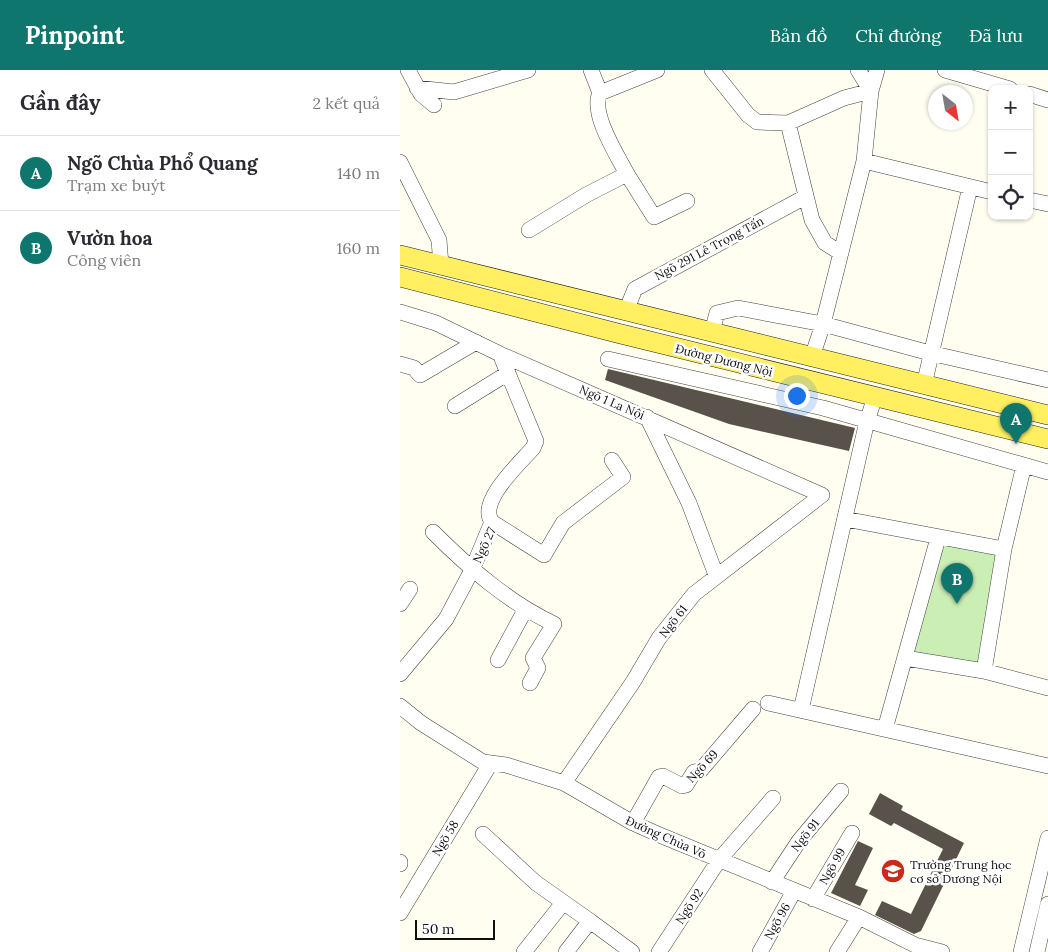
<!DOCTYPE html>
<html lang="vi">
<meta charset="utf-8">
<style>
body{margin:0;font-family:Lora,serif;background:#f2f2f3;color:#2b2b33}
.controls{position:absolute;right:15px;top:15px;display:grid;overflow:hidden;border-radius:10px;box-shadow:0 1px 4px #0004}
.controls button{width:45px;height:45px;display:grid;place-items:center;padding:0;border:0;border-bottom:1px solid #e1e1e2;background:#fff;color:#2b2b33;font:25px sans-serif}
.compass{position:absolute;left:528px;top:15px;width:45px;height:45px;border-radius:50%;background:#fff;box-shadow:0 1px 4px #0004;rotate:149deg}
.scale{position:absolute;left:15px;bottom:12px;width:80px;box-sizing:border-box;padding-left:5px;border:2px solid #0f0f0f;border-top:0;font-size:14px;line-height:18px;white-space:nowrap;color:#0f0f0f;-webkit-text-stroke:4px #fff;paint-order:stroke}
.you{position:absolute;left:396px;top:325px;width:18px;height:18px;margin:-12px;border:4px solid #fff;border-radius:50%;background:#1a73e8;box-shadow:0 0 0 8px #1a73e833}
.badge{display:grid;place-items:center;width:32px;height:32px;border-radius:50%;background:#0f766e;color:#fff;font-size:16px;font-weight:700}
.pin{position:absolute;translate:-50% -41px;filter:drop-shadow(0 1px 2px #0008)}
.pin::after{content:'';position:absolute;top:26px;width:18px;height:15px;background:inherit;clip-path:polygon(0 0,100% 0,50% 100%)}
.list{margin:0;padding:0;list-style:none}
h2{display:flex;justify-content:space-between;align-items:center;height:65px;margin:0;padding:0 20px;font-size:21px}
h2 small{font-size:16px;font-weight:400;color:#7c7c81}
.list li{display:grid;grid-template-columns:32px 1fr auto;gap:15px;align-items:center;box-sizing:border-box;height:75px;padding:0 20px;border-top:1px solid #e1e1e2}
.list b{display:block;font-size:19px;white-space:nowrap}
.list p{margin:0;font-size:16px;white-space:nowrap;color:#7c7c81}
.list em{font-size:16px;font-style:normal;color:#7c7c81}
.icon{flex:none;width:28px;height:28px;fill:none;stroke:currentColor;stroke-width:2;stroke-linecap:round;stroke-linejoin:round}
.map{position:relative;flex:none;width:648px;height:882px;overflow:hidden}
header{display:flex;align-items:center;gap:30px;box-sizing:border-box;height:70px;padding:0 25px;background:#0f766e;color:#fff}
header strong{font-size:24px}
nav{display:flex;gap:28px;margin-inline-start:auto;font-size:18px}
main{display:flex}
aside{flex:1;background:#fff}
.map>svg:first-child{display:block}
.green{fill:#cbeeb5}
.building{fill:#59524a}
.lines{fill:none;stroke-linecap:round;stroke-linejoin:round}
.minor-casing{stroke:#424242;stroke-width:16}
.major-casing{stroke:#202020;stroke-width:20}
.minor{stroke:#fff;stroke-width:15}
.major{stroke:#ffef61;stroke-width:19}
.labels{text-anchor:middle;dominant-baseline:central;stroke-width:5;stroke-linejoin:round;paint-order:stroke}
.street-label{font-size:12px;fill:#0f0f0f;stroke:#fff}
.poi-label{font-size:12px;fill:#0f0f0f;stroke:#fff;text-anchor:start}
</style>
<header>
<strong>Pinpoint</strong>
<nav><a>Bản đồ</a><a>Chỉ đường</a><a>Đã lưu</a></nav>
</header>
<main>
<aside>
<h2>Gần đây<small>2 kết quả</small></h2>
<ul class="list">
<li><span class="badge">A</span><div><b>Ngõ Chùa Phổ Quang</b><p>Trạm xe buýt</p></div><em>140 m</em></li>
<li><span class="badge">B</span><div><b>Vườn hoa</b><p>Công viên</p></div><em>160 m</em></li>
</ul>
</aside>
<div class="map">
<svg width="648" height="882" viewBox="0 0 648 882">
<rect width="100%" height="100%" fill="#fffef1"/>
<path class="green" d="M539,470L602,480L582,599L507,587Z"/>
<path class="building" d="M208,299L455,358L449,381L329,354L205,310Z
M480,723L503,736L501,740L564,773L521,861L514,864L475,845L482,831L511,844L543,779L494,753L491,756L469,744Z
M458,771L473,778L455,815L468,820L460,836L431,823Z"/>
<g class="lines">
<g class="minor-casing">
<path id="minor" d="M8,0L21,24L34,35
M191,0L200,23
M312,0L348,45L357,52L388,53
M545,0L610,19
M17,18L54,22L128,0
M200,23C190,43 217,85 227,104
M200,23L257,0
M629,24L648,30
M464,91L592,122
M0,92L39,170L41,195
M629,130L648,134
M129,160L186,125L227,104L254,147L287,131
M441,183L425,173L412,150L388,53L444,28L471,21L477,0
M226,241L235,219L405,127
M0,242L36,253L100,284L422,425L294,524L259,568L233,612L164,713
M312,262L317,243L338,238L423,254L530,283L648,310
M412,287L423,254L464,91L471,21L458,0
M208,289L423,338L648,402
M0,294L14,298L20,305L76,272
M524,315L570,117
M55,336L108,303
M247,347L289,433L316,505
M624,395L604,479L584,601L648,618
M445,449L604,479
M92,452C77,432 120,393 133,378L136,371L100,284
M33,462C69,498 108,532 154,554L133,588L138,598L130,613
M0,534L10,519
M505,588L584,601
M98,590L125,540
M0,604L46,549L72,500L92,452L144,485L163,453L223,407L212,390
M368,633L648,696
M0,636L21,653L83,692L106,695L164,713L233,753L262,766L459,847L515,875L542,882
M401,640L467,351L475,327
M485,659L538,468
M233,753L259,707L263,706L282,716L286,715L294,702L300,701L353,639
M83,764L136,813L190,851
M0,792V794
M372,812L399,771L441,721
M413,829L452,763
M0,843L90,694
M124,882L159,838
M166,882L190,851L232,882
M259,882L319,790L373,728
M360,882L394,821
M437,882L459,847
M621,882L648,768
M637,882L648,834"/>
</g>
<g class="major-casing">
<path id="major" d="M0,185L648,345
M0,207L217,263L648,369"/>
</g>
<use href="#minor" class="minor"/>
<use href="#major" class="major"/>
</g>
<defs>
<g id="school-disc" transform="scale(1.25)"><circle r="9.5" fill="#cf2817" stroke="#fff"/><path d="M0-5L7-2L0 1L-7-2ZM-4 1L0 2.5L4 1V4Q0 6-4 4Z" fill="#fff"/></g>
</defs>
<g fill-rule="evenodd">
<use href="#school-disc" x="493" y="801"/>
</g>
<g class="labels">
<g class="street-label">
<text transform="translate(309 178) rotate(-28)">Ngõ 291 Lê Trọng Tấn</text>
<text transform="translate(324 290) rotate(14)">Đường Dương Nội</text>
<text transform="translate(212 332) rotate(23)">Ngõ 1 La Nội</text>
<text transform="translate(84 475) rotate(-65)">Ngõ 27</text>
<text transform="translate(273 551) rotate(-52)">Ngõ 61</text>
<text transform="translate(302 696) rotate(-47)">Ngõ 69</text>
<text transform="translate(405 765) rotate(-52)">Ngõ 91</text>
<text transform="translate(266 767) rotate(24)">Đường Chùa Võ</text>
<text transform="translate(45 768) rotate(-59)">Ngõ 58</text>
<text transform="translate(432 796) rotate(-60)">Ngõ 99</text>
<text transform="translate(289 836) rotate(-57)">Ngõ 92</text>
<text transform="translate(377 851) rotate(-61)">Ngõ 96</text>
</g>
<g class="poi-label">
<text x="510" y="794">Trường Trung học<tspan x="510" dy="14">cơ sở Dương Nội</tspan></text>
</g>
</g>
</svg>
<div class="controls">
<button>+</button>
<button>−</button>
<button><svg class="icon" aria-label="locate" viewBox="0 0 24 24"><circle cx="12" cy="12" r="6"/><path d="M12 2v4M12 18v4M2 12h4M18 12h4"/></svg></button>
</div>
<svg class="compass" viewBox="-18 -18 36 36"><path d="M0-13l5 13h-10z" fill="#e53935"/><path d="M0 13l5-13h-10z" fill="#7c7c81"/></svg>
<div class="scale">50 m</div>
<div class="you"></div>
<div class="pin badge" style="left:616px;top:374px">A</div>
<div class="pin badge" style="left:557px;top:534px">B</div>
</div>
</main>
